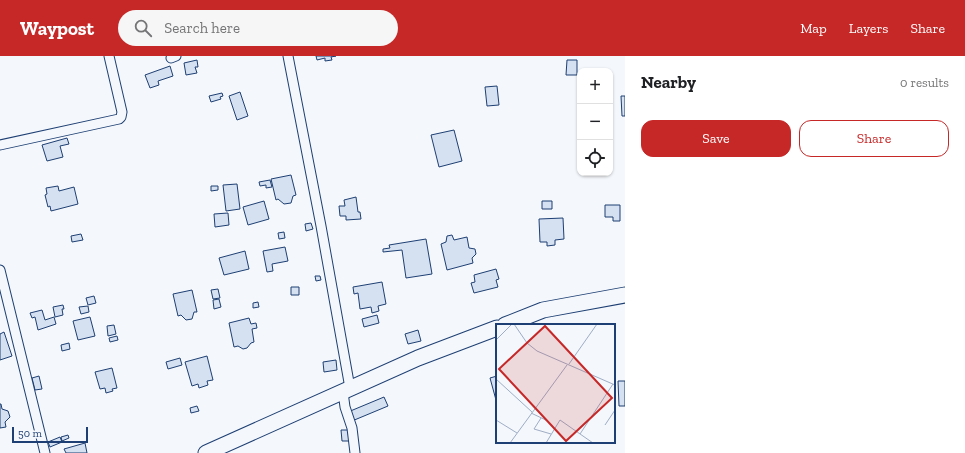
<!DOCTYPE html>
<meta charset="utf-8">
<style>
body{margin:0;font-family:"Zilla Slab",serif;background:#f6f6f6;color:#202124}
.controls{position:absolute;right:12px;top:12px;display:grid;overflow:hidden;border-radius:8px;box-shadow:0 1px 3px #0004}
.controls button{width:36px;height:36px;display:grid;place-items:center;padding:0;border:0;border-bottom:1px solid #e0e0e0;background:#fff;color:#202124;font:20px sans-serif}
.scale{position:absolute;left:12px;bottom:10px;width:76px;box-sizing:border-box;padding-left:4px;border:2px solid #1d3f73;border-top:0;font-size:11px;line-height:14px;white-space:nowrap;color:#1d3f73;-webkit-text-stroke:3px #f4f7fb;paint-order:stroke}
.list{margin:0;padding:0;list-style:none}
h2{display:flex;justify-content:space-between;align-items:center;height:52px;margin:0;padding:0 16px;font-size:17px}
h2 small{font-size:13px;font-weight:400;color:#757577}
.actions{display:flex;gap:8px;padding:12px 16px}
.actions a{flex:1;padding:9px 0;border:1px solid #c62828;border-radius:12px;text-align:center;font-size:14px;color:#c62828}
.actions .main{background:#c62828;color:#fff}
.icon{flex:none;width:22px;height:22px;fill:none;stroke:currentColor;stroke-width:2;stroke-linecap:round;stroke-linejoin:round}
.map{position:relative;flex:none;width:625px;height:397px;overflow:hidden}
header{display:flex;align-items:center;gap:24px;box-sizing:border-box;height:56px;padding:0 20px;background:#c62828;color:#fff}
header strong{font-size:19px}
nav{display:flex;gap:22px;margin-inline-start:auto;font-size:14px}
.search{width:280px;height:36px;background:#f6f6f6;display:flex;align-items:center;gap:10px;box-sizing:border-box;padding:0 14px;border-radius:22px;color:#757577;font-size:15px}
main{display:flex}
aside{flex:1;background:#fff}
.map>svg:first-child{display:block}
.building{fill:#d5e0f0;stroke:#1d3f73}
.lines{fill:none;stroke-linecap:round;stroke-linejoin:round}
.minor-casing{stroke:#1d3f73;stroke-width:11}
.trunk-casing{stroke:#1d3f73;stroke-width:17}
.minor{stroke:#f4f7fb;stroke-width:9}
.trunk{stroke:#f4f7fb;stroke-width:15}
.inset-road{fill:none;stroke:#9eadc5;stroke-width:1}
.view{fill:#c62828;fill-opacity:0.15;stroke:#c62828;stroke-width:2}
.inset-edge{fill:none;stroke:#1d3f73;stroke-width:2}
</style>
<header>
<strong>Waypost</strong>
<div class="search"><svg class="icon" aria-label="search" viewBox="0 0 24 24"><circle cx="10" cy="10" r="6"/><path d="M15 15l6 6"/></svg>Search here</div>
<nav><a>Map</a><a>Layers</a><a>Share</a></nav>
</header>
<main>
<div class="map">
<svg width="625" height="397" viewBox="0 0 625 397">
<rect width="100%" height="100%" fill="#f4f7fb"/>
<path class="building" d="M316,0H336L331,1L332,4L325,5V2L317,4Z
M197,4L198,11H195L197,17L186,19L184,7Z
M567,4H577V19H566Z
M170,10L173,20L158,25L159,29L150,32L145,19Z
M497,30L499,49L487,50L485,31Z
M240,36L248,60L237,64L229,40Z
M222,37L223,40L220,41L221,43L211,46L209,40Z
M621,40H625V60H622Z
M454,74L462,105L439,111L431,79Z
M67,82L69,88L60,90L63,101L47,105L42,89Z
M291,119L296,139L293,140L291,147L284,148L278,143L276,144L271,123Z
M270,124L272,131L266,132V129L260,130L259,126Z
M237,128L240,153L226,155L223,129Z
M58,130L59,135L74,131L78,148L51,155L50,150L48,151L45,139L47,138L46,132Z
M211,130H218V134L211,135Z
M356,141L358,156H360L361,163L346,164V160H340L339,150H345L344,144Z
M264,145L269,163L248,169L243,151Z
M542,145H552V153H542Z
M605,149H620V165H613V161H605Z
M228,157L229,169L215,171L214,158Z
M563,162L564,183L555,184V189L547,190V186H540L539,163Z
M311,167L313,173L306,175L305,168Z
M284,176L285,182L279,183L278,177Z
M81,178L83,184L72,186L71,180Z
M452,179L454,184L467,181L469,192L475,193L476,198L472,202L473,207L447,214L441,188L446,186L447,180Z
M426,183L432,218L406,222L402,194L383,196V193L390,192L389,189Z
M285,191L288,205L272,208L273,215L267,216L263,195Z
M245,195L249,213L224,219L219,202Z
M496,213L499,223L496,224L498,231L474,237L471,227L475,226L474,219Z
M315,220H320L321,224L316,225Z
M382,226L386,248L378,250L379,255L372,257L371,251L360,253L358,237L354,238L353,231Z
M291,231H299V239H291Z
M218,233L220,242L213,243L211,234Z
M192,234L197,256H194L192,263L186,264L181,259L178,260L173,238Z
M94,240L96,247L88,249L86,242Z
M219,243L221,251L214,253L213,244Z
M258,246L259,251L253,252V247Z
M63,249L64,253H62L63,259L55,261L53,251Z
M88,250L89,256L81,258L79,251Z
M42,254L45,264L54,261L56,268L38,274L35,261L32,262L30,257Z
M377,259L379,267L364,271L362,263Z
M90,261L95,280L78,284L73,265Z
M249,262L251,268L256,267L257,272L252,273L254,286L251,287L247,292L243,293L238,290L234,291L229,267Z
M114,269L116,278L108,280L107,270Z
M418,274L421,285L408,288L405,278Z
M4,276L12,300L0,304V278Z
M117,280L118,284L110,286L109,282Z
M69,287L70,293L62,295L61,289Z
M207,300L213,324L207,325L208,329L199,332L198,328L192,330L185,306Z
M180,302L182,309L168,313L166,306Z
M336,304L337,314L324,316L323,306Z
M112,312L117,332L112,333L113,335L106,337L105,332L100,333L95,316Z
M39,320L42,333L35,334L32,322Z
M497,320V344H496L490,322Z
M618,325H625V350H619Z
M384,341L388,350L352,365L348,356Z
M0,348H1L2,353L8,355L10,361L5,366L6,371L0,372Z
M197,350L199,355L191,357L190,352Z
M341,374H348L349,385H342Z
M68,379L69,382L62,385L61,381Z
M60,381L62,386L50,391L48,386Z
M85,387L87,397H66L64,393Z"/>
<g class="lines">
<g class="minor-casing">
<path id="minor" d="M288,0L321,170L350,332
M171,2L176,0
M0,89L119,63L121,61L122,56L109,0
M0,214L45,397
M343,336L345,351L352,372L355,397"/>
</g>
<g class="trunk-casing">
<path id="trunk" d="M505,269L543,254L625,239
M206,397L418,302L497,272"/>
</g>
<use href="#minor" class="minor"/>
<use href="#trunk" class="trunk"/>
</g>
<g transform="translate(496 268)">
<rect width="119" height="119" fill="#f4f7fb"/>
<path class="inset-road" d="M18,0L31,19L41,27L119,61M0,16L16,0M73,40L101,0M0,55L36,88M35,89L52,97M45,94L38,105L55,110M0,96L21,109M109,101L119,86M84,110L117,60M14,119L71,41M50,119L64,96L97,119"/>
<path class="view" d="M49,2L116,74L70,117L3,45Z"/>
<rect width="119" height="119" class="inset-edge"/>
</g>
</svg>
<div class="controls">
<button>+</button>
<button>−</button>
<button><svg class="icon" aria-label="locate" viewBox="0 0 24 24"><circle cx="12" cy="12" r="6"/><path d="M12 2v4M12 18v4M2 12h4M18 12h4"/></svg></button>
</div>
<div class="scale">50 m</div>
</div>
<aside>
<h2>Nearby<small>0 results</small></h2>
<ul class="list">
</ul>
<div class="actions"><a class="main">Save</a><a>Share</a></div>
</aside>
</main>
